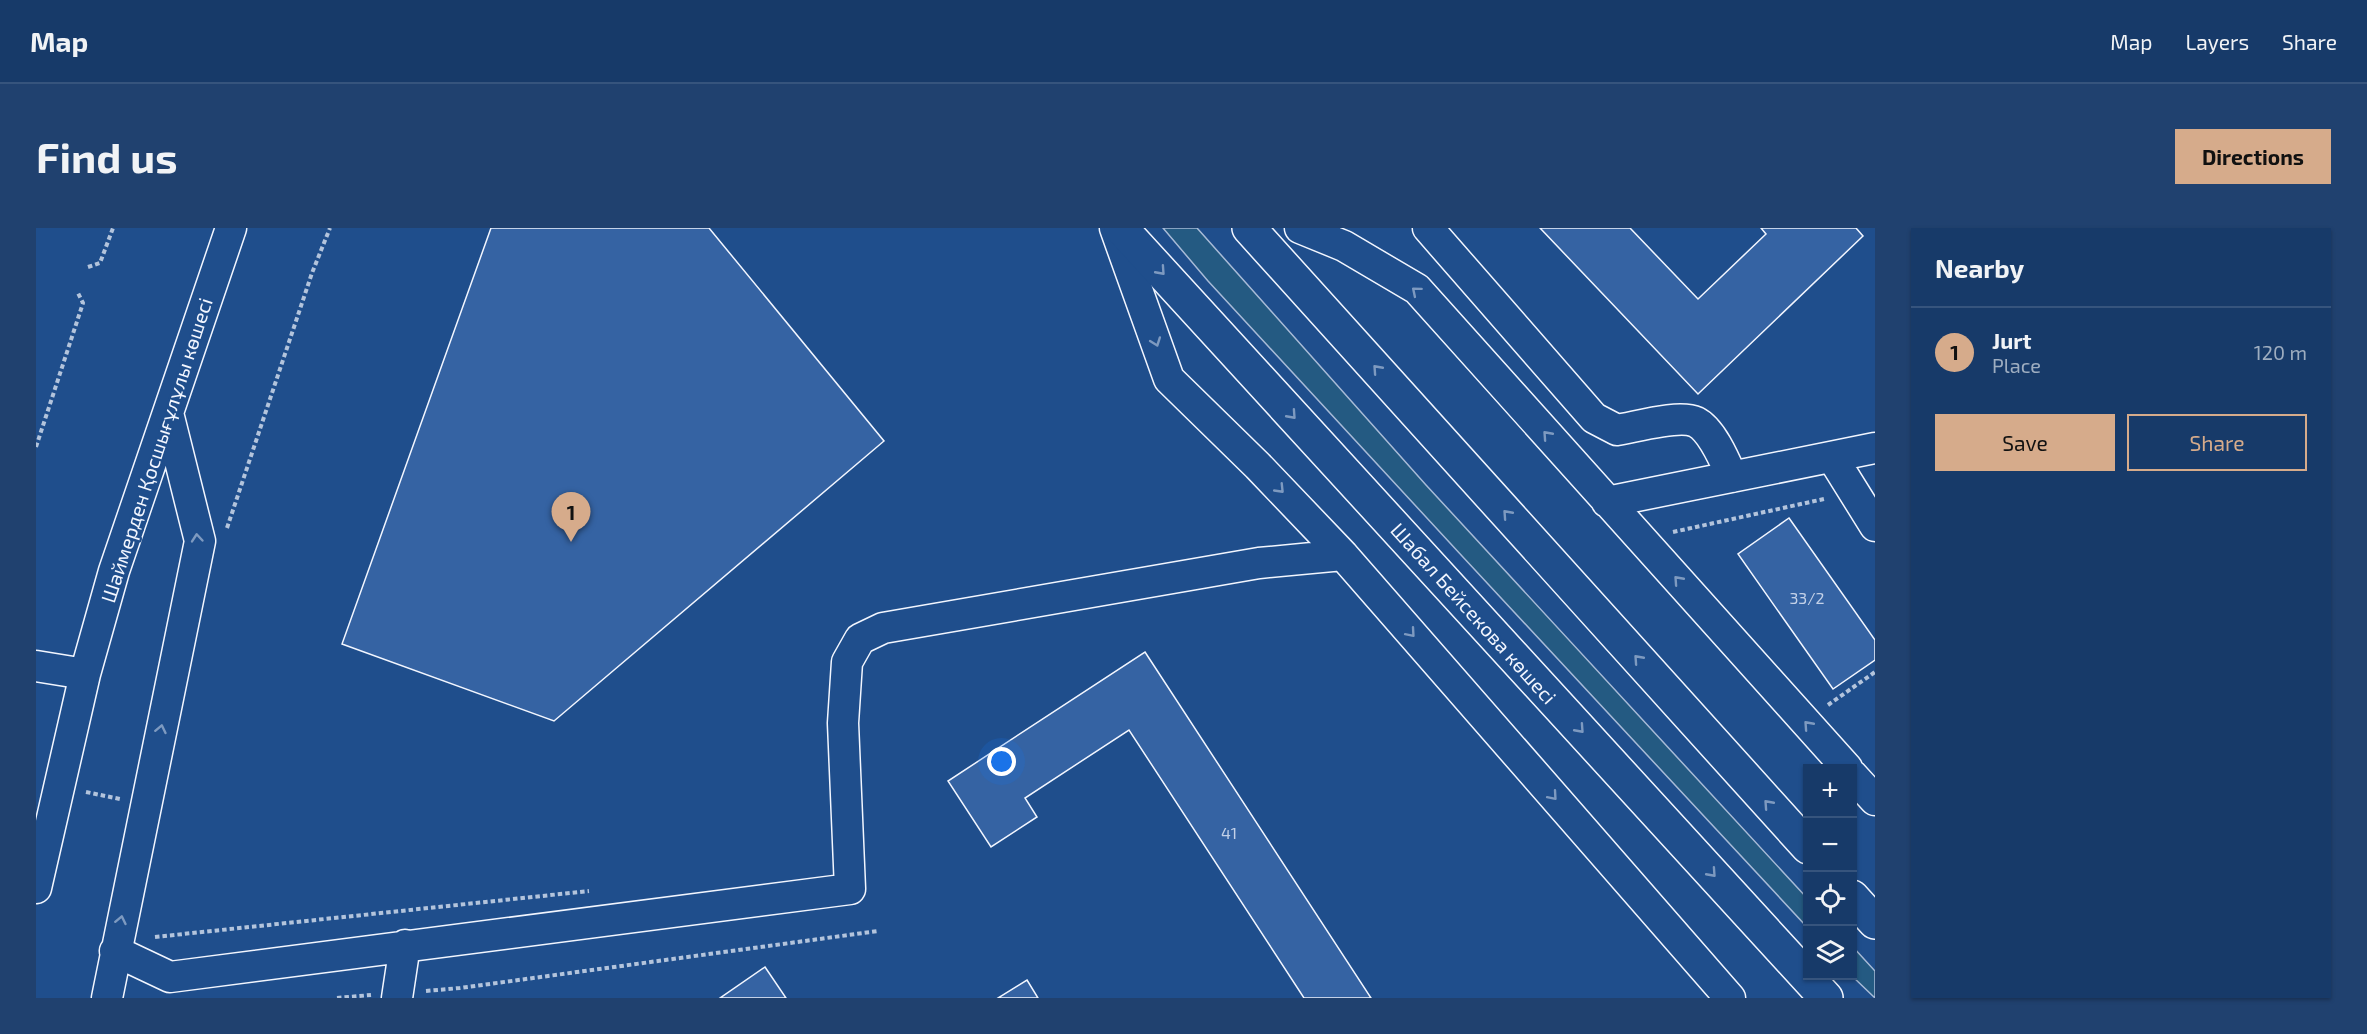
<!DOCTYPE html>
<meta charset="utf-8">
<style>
body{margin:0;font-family:"Exo 2",sans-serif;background:#20416f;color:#f1f3f6}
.controls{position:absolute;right:18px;bottom:18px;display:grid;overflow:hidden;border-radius:0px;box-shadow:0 2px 4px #0004}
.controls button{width:54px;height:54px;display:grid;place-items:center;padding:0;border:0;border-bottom:2px solid #36547d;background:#173a69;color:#f1f3f6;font:30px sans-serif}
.you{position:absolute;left:966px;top:534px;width:21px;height:21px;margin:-15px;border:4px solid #fff;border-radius:50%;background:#1a73e8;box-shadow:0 0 0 9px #1a73e833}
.badge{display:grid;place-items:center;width:39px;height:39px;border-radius:50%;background:#d6ab8b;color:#111;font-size:20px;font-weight:700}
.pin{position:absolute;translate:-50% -50px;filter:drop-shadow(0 2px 3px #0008)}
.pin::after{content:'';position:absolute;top:32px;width:21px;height:18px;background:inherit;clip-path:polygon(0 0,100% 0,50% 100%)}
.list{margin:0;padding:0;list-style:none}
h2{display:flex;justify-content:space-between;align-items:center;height:78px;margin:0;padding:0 24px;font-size:26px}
h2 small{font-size:20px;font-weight:400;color:#9eadc0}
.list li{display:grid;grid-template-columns:39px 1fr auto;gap:18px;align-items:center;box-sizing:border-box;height:90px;padding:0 24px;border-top:2px solid #36547d}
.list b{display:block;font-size:22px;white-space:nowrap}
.list p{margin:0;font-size:20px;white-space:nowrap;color:#9eadc0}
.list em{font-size:20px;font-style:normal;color:#9eadc0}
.actions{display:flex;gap:12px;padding:18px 24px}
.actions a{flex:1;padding:14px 0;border:2px solid #d6ab8b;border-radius:0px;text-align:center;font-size:21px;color:#d6ab8b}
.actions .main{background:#d6ab8b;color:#111}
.icon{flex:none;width:33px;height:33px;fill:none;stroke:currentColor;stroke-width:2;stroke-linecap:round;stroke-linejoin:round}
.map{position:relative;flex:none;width:1839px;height:770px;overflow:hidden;border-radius:0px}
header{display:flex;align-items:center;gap:36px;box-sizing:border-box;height:84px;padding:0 30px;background:#173a69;border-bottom:2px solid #36547d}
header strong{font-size:28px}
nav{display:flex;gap:33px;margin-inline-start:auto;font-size:21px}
.intro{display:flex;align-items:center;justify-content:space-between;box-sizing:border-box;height:144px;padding:0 36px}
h1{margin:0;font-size:42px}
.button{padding:15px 27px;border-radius:0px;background:#d6ab8b;color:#111;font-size:21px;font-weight:700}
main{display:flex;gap:36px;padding:0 36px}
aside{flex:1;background:#173a69;border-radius:0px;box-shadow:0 2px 4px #0004}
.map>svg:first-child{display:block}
.green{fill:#245a82;stroke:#a8bbd7;stroke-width:1.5}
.building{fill:#3563a3;stroke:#f2f6ff;stroke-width:1.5}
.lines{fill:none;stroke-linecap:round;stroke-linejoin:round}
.minor-casing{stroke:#f2f6ff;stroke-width:33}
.major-casing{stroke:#f2f6ff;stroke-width:36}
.path{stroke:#b3c4dc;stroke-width:4;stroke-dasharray:4.5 3;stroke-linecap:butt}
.minor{stroke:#1f4e8c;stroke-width:30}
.major{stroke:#1f4e8c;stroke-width:33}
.oneway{stroke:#7e9ac0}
.labels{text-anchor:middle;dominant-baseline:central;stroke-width:4.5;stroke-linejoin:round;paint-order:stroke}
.number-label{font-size:16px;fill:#c3d1e8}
.street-label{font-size:20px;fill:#f2f6ff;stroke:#1f4e8c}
</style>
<header>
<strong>Map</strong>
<nav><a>Map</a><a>Layers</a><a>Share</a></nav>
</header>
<div class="intro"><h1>Find us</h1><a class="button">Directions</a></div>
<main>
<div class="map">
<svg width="1839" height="770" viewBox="0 0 1839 770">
<rect width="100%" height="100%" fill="#1f4e8c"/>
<path class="green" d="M1127,0H1161L1390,257L1771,670V699L1426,328L1172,53Z
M1817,719L1839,743V770L1816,748Z"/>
<path class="building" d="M455,0H673L848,213L518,493L306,416Z
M1504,0H1594L1662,71L1730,6L1725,0H1820L1827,8L1662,166Z
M1753,290L1839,412V432L1797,461L1702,326Z
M1109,424L1335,770H1268L1093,502L989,570L1001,589L955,619L912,553Z
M729,739L750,770H684Z
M991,752L1002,770H962Z"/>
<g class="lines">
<g class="minor-casing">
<path id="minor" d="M1079,0L1133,151L1222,238L1307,327L1694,770
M1264,0L1308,18L1381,61L1811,540
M1392,0L1558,190L1581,202C1600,199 1643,186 1660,194C1676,202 1689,233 1696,249
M1796,229L1839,298
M1571,274L1839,220
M0,438L49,446
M1816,547L1839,572
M0,660L49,446L78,343L195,0
M79,723L134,749L814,661L807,495L811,434L824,411L847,400L1223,335L1307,327
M71,770L164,313L132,185
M361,770L369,717"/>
</g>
<g class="major-casing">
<path id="major" d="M1085,0L1790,770
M1213,0L1772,619
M1816,669L1839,694"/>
</g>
<path class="path" d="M52,39L64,35L77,0
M0,219L47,75L42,65
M191,300L276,45L294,0
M1637,304L1788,271
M1792,477L1839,444
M50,564L84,571
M119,709L553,663
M390,763L424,760L842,703
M301,770L335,767"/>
<use href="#minor" class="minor"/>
<use href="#major" class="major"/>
</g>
<defs><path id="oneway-chevron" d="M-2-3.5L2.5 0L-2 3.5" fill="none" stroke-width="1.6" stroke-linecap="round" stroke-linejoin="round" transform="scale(1.5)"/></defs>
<g class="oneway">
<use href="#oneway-chevron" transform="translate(1125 43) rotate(48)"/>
<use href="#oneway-chevron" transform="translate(1380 63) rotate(-140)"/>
<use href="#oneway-chevron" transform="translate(1120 114) rotate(70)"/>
<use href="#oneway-chevron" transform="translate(1341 141) rotate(-132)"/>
<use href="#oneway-chevron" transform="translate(1256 187) rotate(48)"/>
<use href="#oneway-chevron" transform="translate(1511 207) rotate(-132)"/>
<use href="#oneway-chevron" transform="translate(1244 261) rotate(46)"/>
<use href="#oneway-chevron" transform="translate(1471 286) rotate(-132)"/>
<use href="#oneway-chevron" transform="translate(161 310) rotate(-95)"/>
<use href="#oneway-chevron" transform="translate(1642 352) rotate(-132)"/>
<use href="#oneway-chevron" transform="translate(1375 405) rotate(49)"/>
<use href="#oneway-chevron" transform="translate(1602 431) rotate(-132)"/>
<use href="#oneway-chevron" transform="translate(1772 497) rotate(-132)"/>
<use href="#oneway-chevron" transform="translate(125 501) rotate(-78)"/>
<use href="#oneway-chevron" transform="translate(1544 501) rotate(48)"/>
<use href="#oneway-chevron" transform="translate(1517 568) rotate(49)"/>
<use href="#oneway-chevron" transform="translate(1732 576) rotate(-132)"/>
<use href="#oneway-chevron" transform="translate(1676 645) rotate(48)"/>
<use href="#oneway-chevron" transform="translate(85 692) rotate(-78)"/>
</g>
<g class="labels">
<g class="number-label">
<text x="1771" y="369">33/2</text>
<text x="1193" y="604">41</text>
</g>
<g class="street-label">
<text transform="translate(120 222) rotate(-72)">Шаймерден Қосшығұлұлы көшесі</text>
<text transform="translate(1438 385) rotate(48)">Шабал Бейсекова көшесі</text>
</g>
</g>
</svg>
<div class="controls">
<button>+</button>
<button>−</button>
<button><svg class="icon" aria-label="locate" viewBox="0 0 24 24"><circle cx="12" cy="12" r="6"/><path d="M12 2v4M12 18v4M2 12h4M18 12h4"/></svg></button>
<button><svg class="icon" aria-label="layers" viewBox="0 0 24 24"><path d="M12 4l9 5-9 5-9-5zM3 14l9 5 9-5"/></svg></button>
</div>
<div class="you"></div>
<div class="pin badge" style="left:535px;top:314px">1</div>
</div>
<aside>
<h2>Nearby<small></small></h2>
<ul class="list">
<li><span class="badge">1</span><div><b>Jurt</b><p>Place</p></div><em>120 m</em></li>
</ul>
<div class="actions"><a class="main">Save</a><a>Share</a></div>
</aside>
</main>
